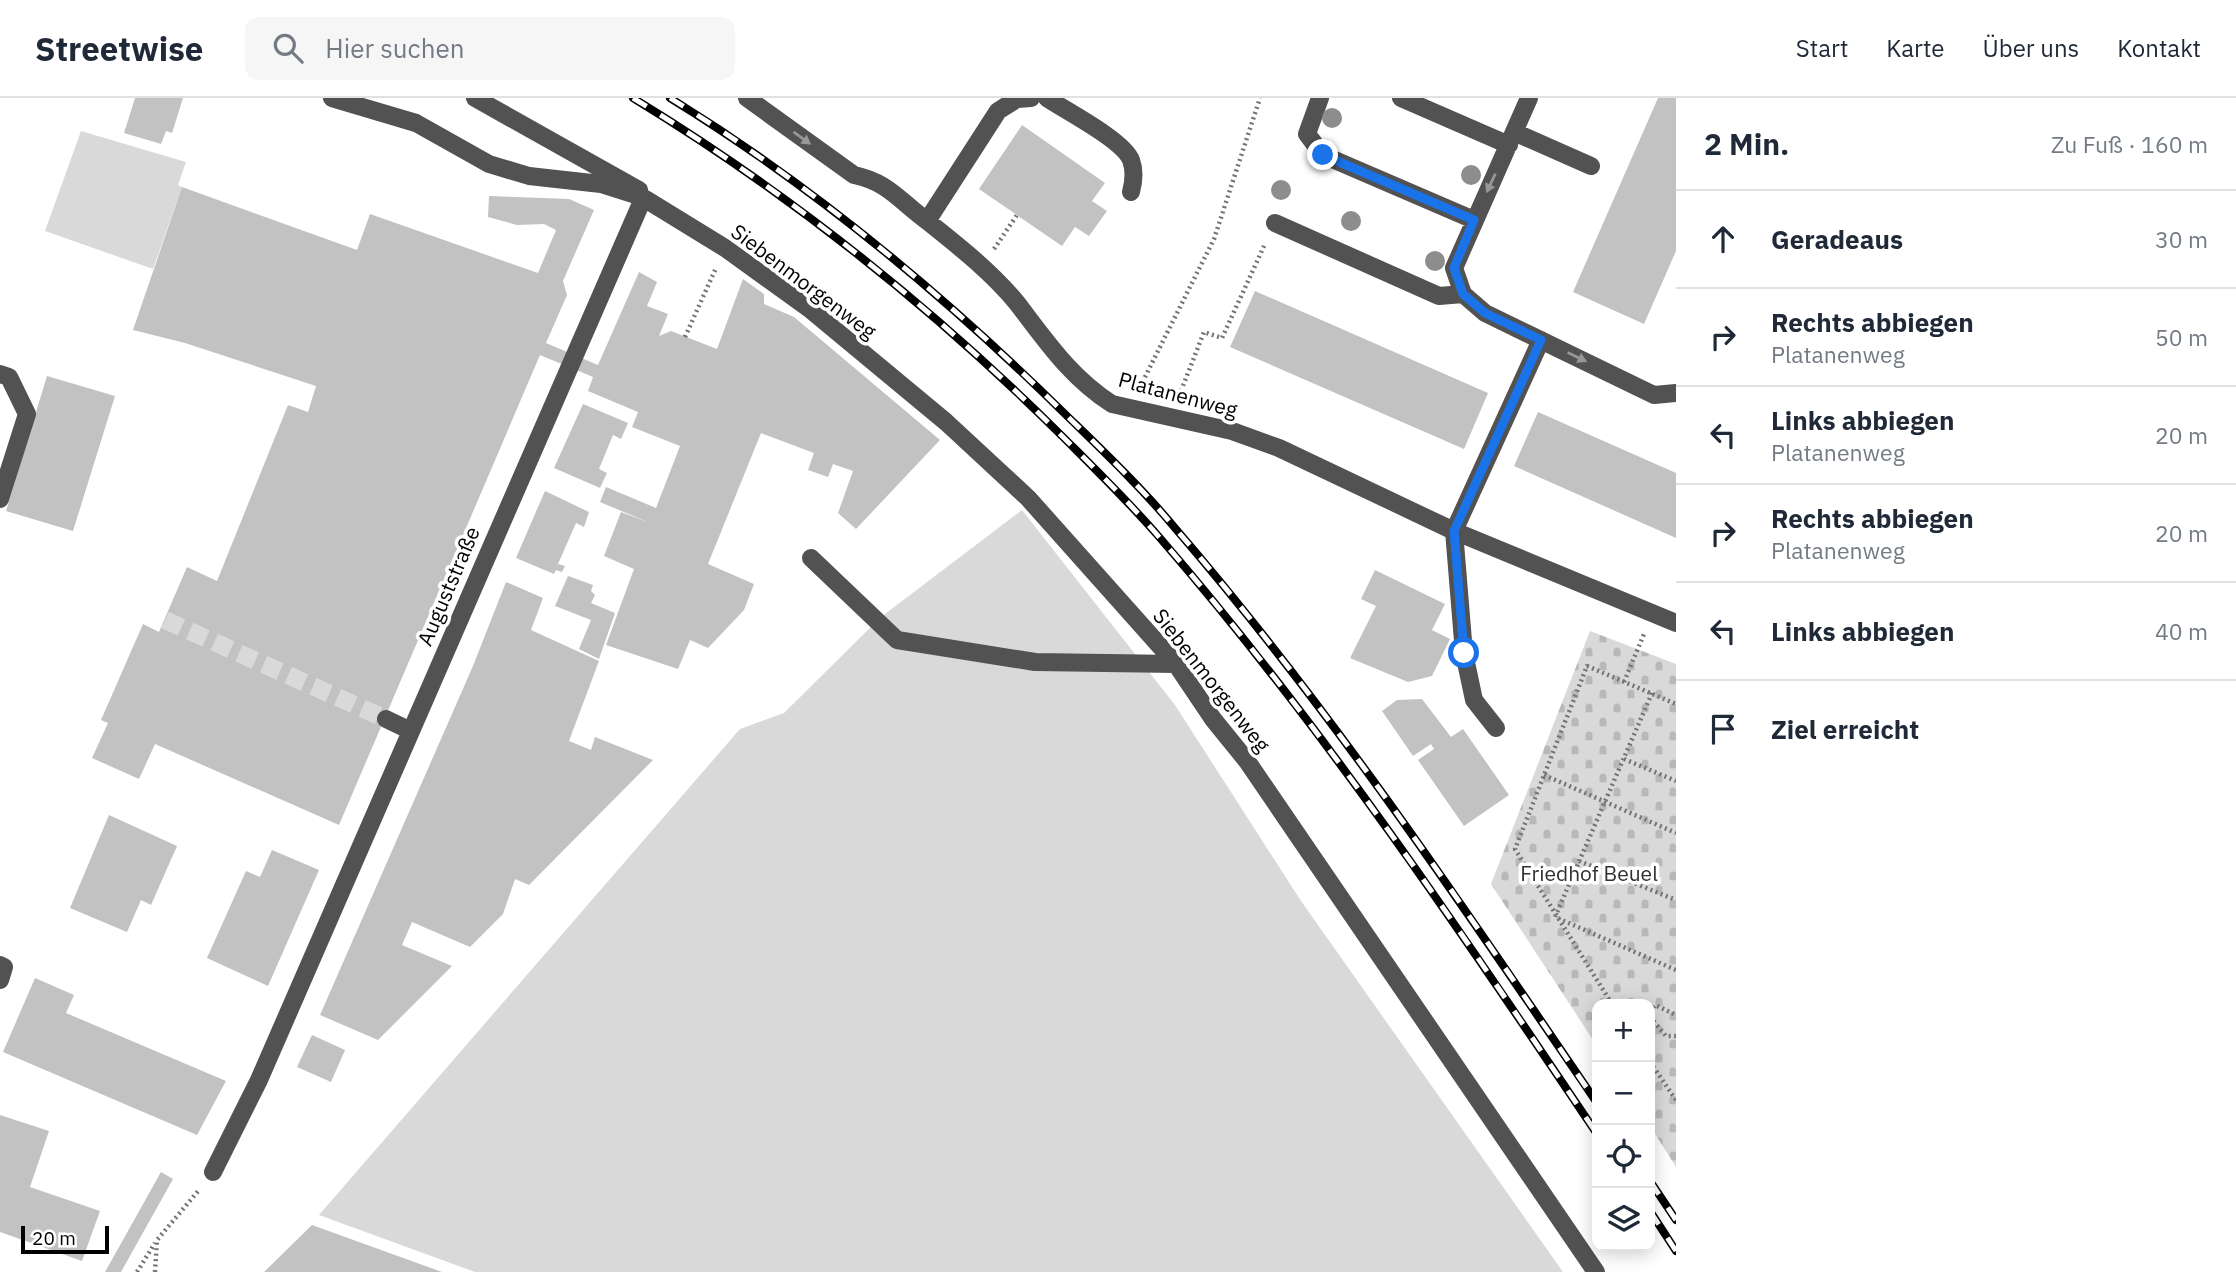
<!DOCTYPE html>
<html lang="de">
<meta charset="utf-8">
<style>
body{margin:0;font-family:"IBM Plex Sans",sans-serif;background:#f6f6f7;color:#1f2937}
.controls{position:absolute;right:21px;bottom:21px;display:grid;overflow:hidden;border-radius:14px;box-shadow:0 4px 18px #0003}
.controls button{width:63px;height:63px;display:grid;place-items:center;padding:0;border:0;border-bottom:2px solid #e0e1e3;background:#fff;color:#1f2937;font:35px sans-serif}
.scale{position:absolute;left:21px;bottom:18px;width:88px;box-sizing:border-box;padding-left:7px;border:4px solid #000;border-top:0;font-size:19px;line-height:24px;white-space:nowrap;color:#000;-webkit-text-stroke:5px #fff;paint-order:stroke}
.stop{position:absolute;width:21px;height:21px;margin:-16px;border:5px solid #1a73e8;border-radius:50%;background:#fff}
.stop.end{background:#1a73e8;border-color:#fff;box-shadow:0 2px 7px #0008}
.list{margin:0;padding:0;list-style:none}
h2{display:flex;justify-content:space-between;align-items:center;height:91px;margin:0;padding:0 28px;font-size:30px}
h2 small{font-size:23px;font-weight:400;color:#747a83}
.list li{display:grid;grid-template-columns:46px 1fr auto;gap:21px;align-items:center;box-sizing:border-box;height:98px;padding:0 28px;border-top:2px solid #e0e1e3}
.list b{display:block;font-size:26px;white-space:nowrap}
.list p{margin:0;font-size:23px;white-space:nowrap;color:#747a83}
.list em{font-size:23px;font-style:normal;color:#747a83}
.icon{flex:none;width:38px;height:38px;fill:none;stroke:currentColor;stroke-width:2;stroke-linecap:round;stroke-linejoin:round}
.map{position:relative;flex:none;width:1676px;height:1174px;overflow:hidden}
header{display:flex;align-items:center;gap:42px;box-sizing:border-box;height:98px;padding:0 35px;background:#fff;border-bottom:2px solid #e0e1e3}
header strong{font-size:33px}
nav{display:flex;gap:38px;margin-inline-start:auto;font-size:24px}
.search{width:490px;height:63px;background:#f6f6f7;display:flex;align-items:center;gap:18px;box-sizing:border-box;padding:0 24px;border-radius:14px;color:#747a83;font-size:26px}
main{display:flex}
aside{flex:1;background:#fff}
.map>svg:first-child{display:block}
.grass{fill:#d9d9d9}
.cemetery{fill:url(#cemetery-stones)}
.building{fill:#c2c2c2}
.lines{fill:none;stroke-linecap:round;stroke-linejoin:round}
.minor-tunnel{stroke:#d9d9d9;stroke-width:18;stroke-dasharray:18 9;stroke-linecap:butt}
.path{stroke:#747474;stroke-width:4.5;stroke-dasharray:2 3.5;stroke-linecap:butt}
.minor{stroke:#525252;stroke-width:18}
.rail-casing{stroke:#000;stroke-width:8}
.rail{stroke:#fff;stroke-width:5;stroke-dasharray:16;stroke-linecap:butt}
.tree{fill:#8d8d8d}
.oneway{fill:#979797}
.route{stroke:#1a73e8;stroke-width:9}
.labels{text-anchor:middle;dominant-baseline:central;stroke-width:7;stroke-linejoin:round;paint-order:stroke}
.street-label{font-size:21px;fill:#000;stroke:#fff}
.park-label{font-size:21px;fill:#303030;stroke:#fff}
</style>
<header>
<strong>Streetwise</strong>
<div class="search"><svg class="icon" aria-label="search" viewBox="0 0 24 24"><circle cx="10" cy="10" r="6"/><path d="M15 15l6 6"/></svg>Hier suchen</div>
<nav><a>Start</a><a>Karte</a><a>Über uns</a><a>Kontakt</a></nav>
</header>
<main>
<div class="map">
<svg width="1676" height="1174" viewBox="0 0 1676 1174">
<defs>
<pattern id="cemetery-stones" width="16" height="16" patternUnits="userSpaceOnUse" patternTransform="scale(1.75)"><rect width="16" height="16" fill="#d9d9d9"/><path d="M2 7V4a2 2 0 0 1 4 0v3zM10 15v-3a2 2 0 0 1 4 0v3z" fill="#b8b8b8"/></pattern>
</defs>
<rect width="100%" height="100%" fill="#fff"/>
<path class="grass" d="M81,33L186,64L178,87L182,89L153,171L45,133Z
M1022,412L1175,607L1301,803L1563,1174H475L319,1117L740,631L784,615L881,519Z"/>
<path class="cemetery" d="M1590,533L1676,566V1069L1650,1028V906H1597V948L1491,786Z"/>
<path class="building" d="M135,0H183L172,35L166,33L161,46L124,35Z
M1658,0H1676V153L1644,226L1573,194Z
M1022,27L1105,85L1092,103L1107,113L1089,138L1075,129L1062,148L979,91Z
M182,89L357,152L370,116L538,175L556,132L544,126L517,127L488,119L489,98L569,101L594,112L563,183L567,197L546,245L598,267L639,174L657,184L647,208L668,216L659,238L671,233L717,251L743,181L764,196V206L794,219L940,342L856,431L838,415L853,373L833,366L828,379L808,372L814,355L761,335L708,466L754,486L744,512L708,550L690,542L678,571L606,547L634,471L604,458L621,414L650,425L600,404L606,389L656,410L680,348L632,329L638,314L588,293L593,279L540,257L339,727L155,646L139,681L92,660L108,625L101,622L143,526L159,534L187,469L217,483L288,307L308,314L316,288L185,245L133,232Z
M1255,193L1488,295L1464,351L1230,249Z
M47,278L115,298L73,433L6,413Z
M583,306L628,325L621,341L613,337L599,371L607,375L600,390L554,370Z
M1538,314L1676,375V440L1514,368Z
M545,393L589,414L584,429L576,425L558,466L565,468L562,474L556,472L554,476L516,460Z
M1375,472L1445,506L1432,532L1450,541L1432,578L1408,584L1350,560L1376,508L1361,501Z
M568,478L593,487L591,493L595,497L591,505L615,515L599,561L579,551L591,522L555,508Z
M506,484L543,500L531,532L599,563L569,643L591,652L595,639L653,662L529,787L515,781L503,816L470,849L412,824L402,847L452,868L378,942L320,917L473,568Z
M1422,601L1451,639L1463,631L1509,697L1464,728L1418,662L1434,651L1431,646L1413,658L1382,613L1397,602Z
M109,717L177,748L151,807L141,802L127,834L70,810Z
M272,752L319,772L268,888L207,860L246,773L260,779Z
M35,880L74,897L66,915L226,983L197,1037L3,954Z
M312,937L345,952L331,984L297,969Z
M0,1017L49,1033L30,1089L100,1113L82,1163L0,1134Z
M161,1074L173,1081L121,1174H105Z
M312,1127L442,1174H264Z"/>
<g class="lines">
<path class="minor-tunnel" d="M165,522L386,621"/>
<path class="path" d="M994,151L1017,117
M685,239L716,170
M1140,289L1214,141L1260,0
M1179,298L1204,234L1222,240L1265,146
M1624,584L1644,536
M1652,595L1555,819L1676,872
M1624,661L1676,683
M1544,677L1676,735
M1579,763L1676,802
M1612,906L1515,751L1587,568L1676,606
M1650,914L1655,907L1676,917
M1650,919L1666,938H1676
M1650,964L1676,1002
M137,1174L155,1145
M155,1174L157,1142L199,1092"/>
<path class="minor" d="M332,0L416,25L489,66L529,78L601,86L642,99L725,150L811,212L946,324L1028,400L1176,566L1213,621L1247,663L1596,1174
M747,0L854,77C883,83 895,97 917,115C952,143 989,171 1017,205C1046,243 1071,280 1112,306L1232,333L1279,350L1454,433L1676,525
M1047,0C1066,13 1123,42 1131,62C1135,73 1134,83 1131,94
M1320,0L1307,36L1323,57L1474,122
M1401,0L1509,47
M1529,0L1454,170L1463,196L1485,215L1654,297L1676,295
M1514,34L1591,68
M927,123L998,13L1017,1L1031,0
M1275,125L1439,198L1463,196
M0,276L9,279L27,316L0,401
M811,460L897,542L1035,564L1176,566
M386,621L411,633
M1496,630L1474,602L1464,555L1454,433L1541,242
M0,867L4,869L0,882
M213,1074L259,982L642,103L639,92L475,0"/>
<g class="rail-casing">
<path id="rail" d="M633,0C789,95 931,208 1061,337C1094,370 1129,404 1160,440C1321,626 1460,832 1597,1036
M670,0C813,88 944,197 1064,315C1102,352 1141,389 1175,430C1330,610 1463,808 1597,1005
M1650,1083L1676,1122
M1650,1113L1676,1153"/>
</g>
<use href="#rail" class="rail"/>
</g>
<g class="tree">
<circle cx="1332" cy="20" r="10"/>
<circle cx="1471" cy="77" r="10"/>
<circle cx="1281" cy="92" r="10"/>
<circle cx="1351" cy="123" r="10"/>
<circle cx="1435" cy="163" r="10"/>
</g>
<defs><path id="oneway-solid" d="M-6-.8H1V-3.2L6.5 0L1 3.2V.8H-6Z" transform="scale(1.75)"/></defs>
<g class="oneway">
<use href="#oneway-solid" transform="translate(802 40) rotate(36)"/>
<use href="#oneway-solid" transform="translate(1491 85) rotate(115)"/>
<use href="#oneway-solid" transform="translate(1577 259) rotate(26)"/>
</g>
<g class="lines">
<path class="route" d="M1323,57L1474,122L1454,170L1463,196L1485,215L1541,242L1454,433L1464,555"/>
</g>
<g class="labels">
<g class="street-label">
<text transform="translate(804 183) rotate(37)">Siebenmorgenweg</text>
<text transform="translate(1178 296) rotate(15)">Platanenweg</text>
<text transform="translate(448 488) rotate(-67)">Auguststraße</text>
<text transform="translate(1212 582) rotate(52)">Siebenmorgenweg</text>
</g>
<g class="park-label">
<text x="1589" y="775">Friedhof Beuel</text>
</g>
</g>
</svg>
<div class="controls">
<button>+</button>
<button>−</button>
<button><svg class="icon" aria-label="locate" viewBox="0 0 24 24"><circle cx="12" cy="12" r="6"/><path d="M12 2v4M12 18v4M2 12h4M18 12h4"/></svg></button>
<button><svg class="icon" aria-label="layers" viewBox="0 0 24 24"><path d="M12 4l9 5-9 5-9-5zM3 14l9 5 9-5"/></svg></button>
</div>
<div class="scale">20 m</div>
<div class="stop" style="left:1464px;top:555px"></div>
<div class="stop end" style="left:1323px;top:57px"></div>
</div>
<aside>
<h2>2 Min.<small>Zu Fuß · 160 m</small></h2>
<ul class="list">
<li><svg class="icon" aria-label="ahead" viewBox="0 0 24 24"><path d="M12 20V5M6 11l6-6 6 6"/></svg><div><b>Geradeaus</b></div><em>30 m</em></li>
<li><svg class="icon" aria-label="right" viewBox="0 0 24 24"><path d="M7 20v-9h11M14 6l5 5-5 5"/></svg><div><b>Rechts abbiegen</b><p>Platanenweg</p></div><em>50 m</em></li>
<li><svg class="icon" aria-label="left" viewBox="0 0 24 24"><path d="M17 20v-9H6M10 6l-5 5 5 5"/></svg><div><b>Links abbiegen</b><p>Platanenweg</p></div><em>20 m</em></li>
<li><svg class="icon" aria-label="right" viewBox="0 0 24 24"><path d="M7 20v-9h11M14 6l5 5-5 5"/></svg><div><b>Rechts abbiegen</b><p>Platanenweg</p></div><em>20 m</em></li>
<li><svg class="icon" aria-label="left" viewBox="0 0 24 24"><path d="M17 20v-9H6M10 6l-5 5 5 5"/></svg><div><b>Links abbiegen</b></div><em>40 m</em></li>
<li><svg class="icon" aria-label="arrive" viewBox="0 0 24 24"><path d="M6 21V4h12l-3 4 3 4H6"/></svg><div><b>Ziel erreicht</b></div></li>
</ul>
</aside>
</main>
